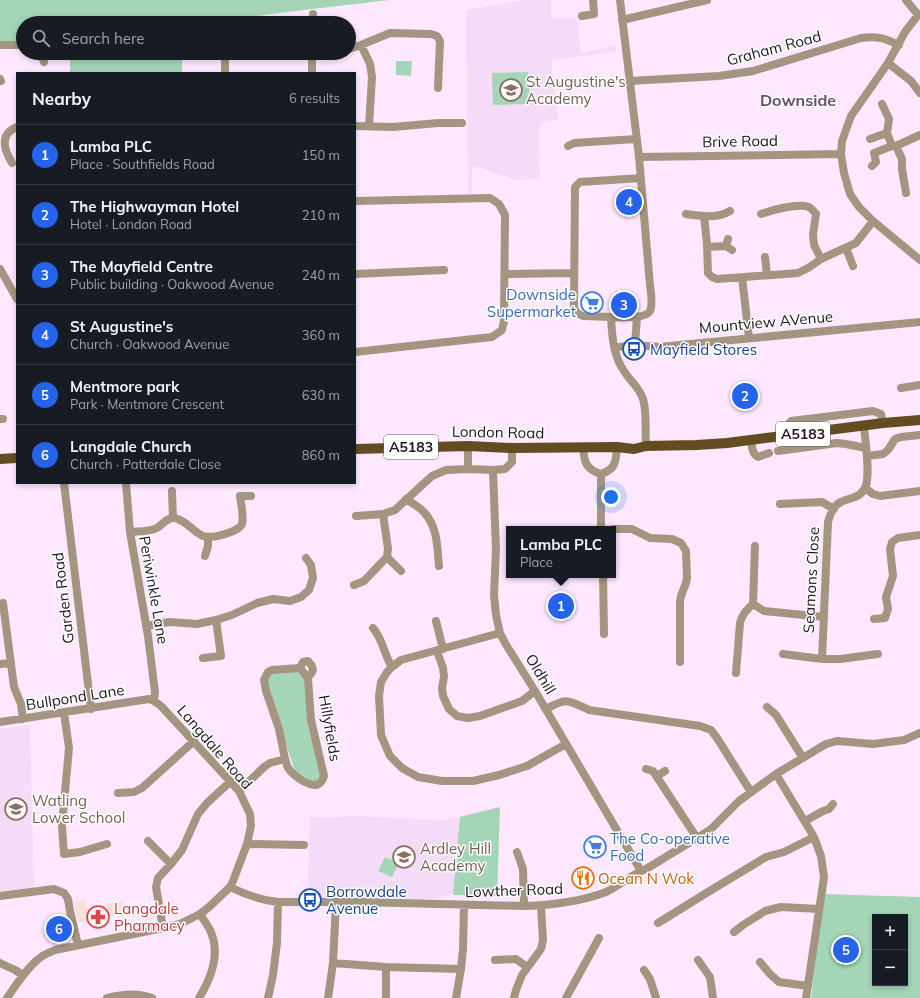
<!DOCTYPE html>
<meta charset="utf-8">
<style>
body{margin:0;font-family:Mulish,sans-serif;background:#20242c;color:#f1f3f6}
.controls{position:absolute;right:12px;bottom:12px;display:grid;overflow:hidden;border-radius:0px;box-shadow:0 2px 6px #0003}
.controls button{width:36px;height:36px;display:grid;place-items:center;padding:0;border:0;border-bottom:1px solid #363941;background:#171b24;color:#f1f3f6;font:20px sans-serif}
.you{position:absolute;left:611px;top:497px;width:14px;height:14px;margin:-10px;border:3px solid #fff;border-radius:50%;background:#1a73e8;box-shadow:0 0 0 6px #1a73e833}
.badge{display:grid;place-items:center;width:26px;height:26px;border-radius:50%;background:#2563eb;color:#fff;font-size:13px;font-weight:700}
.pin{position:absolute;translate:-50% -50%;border:2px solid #fff;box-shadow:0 1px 4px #0006}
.popup{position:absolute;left:506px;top:526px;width:110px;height:52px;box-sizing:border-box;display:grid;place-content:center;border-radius:0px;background:#171b24;filter:drop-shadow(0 1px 3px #0005);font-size:13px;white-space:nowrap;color:#9ea1a6}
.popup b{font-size:15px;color:#f1f3f6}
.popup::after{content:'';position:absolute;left:50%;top:100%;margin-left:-8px;border:8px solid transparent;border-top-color:#171b24}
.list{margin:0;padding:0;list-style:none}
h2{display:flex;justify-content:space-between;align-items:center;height:52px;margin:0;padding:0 16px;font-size:17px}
h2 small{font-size:13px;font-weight:400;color:#9ea1a6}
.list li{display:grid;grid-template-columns:26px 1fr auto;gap:12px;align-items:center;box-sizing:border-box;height:60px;padding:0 16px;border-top:1px solid #363941}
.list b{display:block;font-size:15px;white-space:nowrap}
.list p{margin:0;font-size:13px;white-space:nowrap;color:#9ea1a6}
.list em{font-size:13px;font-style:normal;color:#9ea1a6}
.icon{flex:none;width:22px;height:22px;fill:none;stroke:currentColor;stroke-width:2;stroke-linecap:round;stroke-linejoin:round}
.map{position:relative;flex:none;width:920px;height:998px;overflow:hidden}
.search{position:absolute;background:#171b24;box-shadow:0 2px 6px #0003;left:16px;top:16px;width:340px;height:44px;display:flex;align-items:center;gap:10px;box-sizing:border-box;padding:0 14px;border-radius:22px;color:#9ea1a6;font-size:15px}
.panel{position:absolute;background:#171b24;box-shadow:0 2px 6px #0003;left:16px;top:72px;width:340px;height:412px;border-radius:0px}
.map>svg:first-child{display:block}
.commercial{fill:#f9e0d8}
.built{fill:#f4dbf7}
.green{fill:#a3d5b6;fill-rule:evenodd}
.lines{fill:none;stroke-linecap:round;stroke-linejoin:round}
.minor{stroke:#a3957f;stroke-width:8}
.major{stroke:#624c22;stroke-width:10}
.labels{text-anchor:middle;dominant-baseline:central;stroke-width:3;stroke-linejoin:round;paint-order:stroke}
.shield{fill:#fff;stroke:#605b61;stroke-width:1}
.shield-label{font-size:14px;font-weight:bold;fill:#1c151d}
.street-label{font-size:15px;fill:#1c151d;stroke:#fff}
.education-label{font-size:15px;fill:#785e54;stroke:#fff;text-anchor:start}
.shop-label{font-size:15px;fill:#366cbe;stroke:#fff;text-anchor:end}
.transit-label{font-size:15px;fill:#164399;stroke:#fff;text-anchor:start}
.food-label{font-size:15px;fill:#c56008;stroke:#fff;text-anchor:start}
.health-label{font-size:15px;fill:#be3a42;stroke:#fff;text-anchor:start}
.neighbourhood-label{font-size:16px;font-weight:bold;fill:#625163;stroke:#fff}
</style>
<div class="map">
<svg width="920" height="998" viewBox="0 0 920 998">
<rect width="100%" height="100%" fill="#fde8ff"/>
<path class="commercial" d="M85,900L87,909L122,901L125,913L78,923L74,902Z"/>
<path class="built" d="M526,0H551V18H577L581,53L615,45L616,52L551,60L558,120L545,121L539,127L540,179L516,180L474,166L472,167V197H468L466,10Z
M30,725L34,889L0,893V729Z
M500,807L497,896L453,895L424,900L366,899L355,897L348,898H307L310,817L331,818L351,816L445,820Z"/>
<path class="green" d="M0,0H389L304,10L200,23H23V43H0Z
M70,53H182V73H70Z
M396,61H412L411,76L396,75Z
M528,72L530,104L493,105L492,73Z
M272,672H300L304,675L321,775L319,780L313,782L299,774L294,768L268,690V675Z
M500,807L497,896L453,895L460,817Z
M385,857L399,863L392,877L378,871Z
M823,894L920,897V998H811ZM875,917H905V983H875Z"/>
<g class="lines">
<path class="minor" d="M906,0L918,15
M920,14L918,15L905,32L888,63L851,116L842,141L841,154L844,173L850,194L859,207L873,221L920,260
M582,16L594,14L593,0
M622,20L707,0
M313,23V14
M0,45H23
M361,45L370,64L372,77L369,126
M349,49L361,45L390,33L431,34L437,36L440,41L438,88
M40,53L44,62
M888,63L911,81L920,93
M225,73V53
M312,73V53
M0,79L1,81
M629,81L719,76L753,71L861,38C878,36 884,38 899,45
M882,104L889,119L887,133L892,146
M355,126L393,127L438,123H462
M870,139L887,133
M568,146L574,143L636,139
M639,157L841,154
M12,163C3,148 0,134 17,127
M872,166L876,162L874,153L892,146H896
M641,178L580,182L575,187L574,308L577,313L583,316L611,317C612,335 613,356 624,371C630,381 639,387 643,399C647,411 645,432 646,446
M906,193L902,169V159L896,146L920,135
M355,201L490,198L499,204L505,215L504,321L502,330L492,337L355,352
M686,214C701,216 717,219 730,211
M761,214C772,210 797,203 809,207C812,209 814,211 816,214L813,234L814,245L821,259
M704,216L707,244L708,273L712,277L717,279L798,273L808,268L821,259L856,243L873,221
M728,239L726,246L732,250
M707,247L726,246
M846,248L853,266
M765,257L767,275
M0,269L17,299
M355,274L444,270
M505,274L574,273
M742,277L749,338
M611,317C619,317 646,319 650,311C653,305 651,292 650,285L639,157L620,0
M635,345L637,317
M615,348C630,344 644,346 659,347L920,322
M901,388L920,385
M0,419H3
M788,435L787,426L791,421L873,411L881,414L883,423
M751,441C752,447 752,454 758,457L769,453
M583,447C584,461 585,469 601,474C616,469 616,461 617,447
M778,451L837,443L846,444L866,448
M867,456L883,454L888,450L895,439L901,437L920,435
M468,469V446
M493,470L496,550L494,595L496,615L500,633L505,643L535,691L641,871
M601,474V529
M64,483L91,709
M126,483L130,532L148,636L155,692L154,701
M865,488L873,494L880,496L920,491
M172,491L173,518
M406,499C412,503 419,507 424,512C438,528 437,546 439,566
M780,504L822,502L834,509
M356,516L383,514L395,510L432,476L446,470L468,469L493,470L505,469L512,462V448
M613,529H632L650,538L672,539L681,543L686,551L687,578L686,583L681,596L680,602V662
M130,532C138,531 149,532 157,528C163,524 167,517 175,518C186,520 193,532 203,536C212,539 239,532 242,524C244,517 241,503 240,496H251
M755,546L753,604L764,611L824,617
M205,556L208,546V537
M387,557L401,571
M603,575L604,634
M354,585L364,581L387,557L388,549L383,514
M3,603L14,687L21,704L23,719
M874,619L885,618L888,609L886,597L893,576L890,549L892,542L898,538L920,535
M436,621L443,649
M146,626L169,622L197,624L216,620L232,615L257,603L273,599L290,601L301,597L309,590L313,578L311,565L306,558
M373,628C383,639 384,655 392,667
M500,633L401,660L392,667L387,672L381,682L379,696L381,735L390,756L402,768L418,777L442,781H473L499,775L527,766L566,744
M437,651L443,668L444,677L442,688L443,696L449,709L457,716L468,718L480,716L522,701L535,691
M783,654L822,659H840L878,654
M203,658L221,656L216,620
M822,659L828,522C830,514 834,505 841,502C851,497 859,499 865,488C871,476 865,441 864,426
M0,664L11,663
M300,668L303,662L308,661L312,666L313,670L311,674L307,677
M736,673L740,623C742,614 747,610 753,604
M767,707L776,715L803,758
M546,709C567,697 568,700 589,710L700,726L711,730L717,738L751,792
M64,713L69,748L62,826L64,854L80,852L107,844
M0,722L149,699L154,701L161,706L239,791L250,814L251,826L247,844L233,881L230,887L209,907L200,914L182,923L163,928L55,950C51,952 45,954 41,957C28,966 16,985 7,998
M646,769L653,771L697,838
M776,774L814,837L821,856L824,877L806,998
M657,776L665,771
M239,791L264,767L270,763L285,759L279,729L266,691L264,680L268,672L272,670L300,668L307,677L308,679L311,720L324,776C323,778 323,780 321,782C313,791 294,776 288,768C287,766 286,762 285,759
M118,793L134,792L142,788L194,741
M805,821L823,811L829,809L833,804
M148,841L171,864
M247,844L304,845
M517,852L523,869L524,906
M230,887C246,895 260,900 278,902H358L524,906C552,905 580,902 606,892C619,886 632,874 646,869L697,838L711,829L739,801L776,774L826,744L837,741L873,744L904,740L920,733
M0,896L54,889L64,893L68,899L70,911L78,945
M658,923L708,892L766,857L784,852L814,837
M163,928L156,887L158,878L171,864L182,850L198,814L207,803L230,782
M734,932L743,925L765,911L781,907L819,909
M495,960L516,959L527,967
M698,960L710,977L713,998
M760,962L770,974L779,982L808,986
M0,963L15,970L23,975
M333,963L386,967L461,969
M644,970L650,979L656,998
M107,998C122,994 137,992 152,998
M199,998C212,977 221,953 210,930C207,924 203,919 200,914
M268,998L273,975L277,943L278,902
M328,998L333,963L336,903
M386,998V967
M456,998L461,969L463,949L464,906
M514,998L516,990L522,975L541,949L543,940L541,906
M566,998L599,938"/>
<path class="major" d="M355,449L468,446L512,448L617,447L634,449L646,446L697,445L727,443L883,423L920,420
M0,459L17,458"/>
</g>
<defs>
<g id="school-ring" transform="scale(1.15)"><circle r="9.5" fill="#fff" stroke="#8d6e63" stroke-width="1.5"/><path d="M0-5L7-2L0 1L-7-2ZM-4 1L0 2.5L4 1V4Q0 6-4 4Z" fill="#8d6e63"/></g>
<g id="supermarket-ring" transform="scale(1.15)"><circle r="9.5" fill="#fff" stroke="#3f7fe0" stroke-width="1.5"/><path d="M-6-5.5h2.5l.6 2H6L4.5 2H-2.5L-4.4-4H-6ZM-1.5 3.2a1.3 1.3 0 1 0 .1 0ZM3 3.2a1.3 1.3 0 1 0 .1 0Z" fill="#3f7fe0"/></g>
<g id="bus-ring" transform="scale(1.15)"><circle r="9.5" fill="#fff" stroke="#1a4fb4" stroke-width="1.5"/><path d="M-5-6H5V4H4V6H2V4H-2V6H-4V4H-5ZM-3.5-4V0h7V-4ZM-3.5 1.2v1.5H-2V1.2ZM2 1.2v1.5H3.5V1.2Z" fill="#1a4fb4"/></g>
<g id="restaurant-ring" transform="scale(1.15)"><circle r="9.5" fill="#fff" stroke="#e8710a" stroke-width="1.5"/><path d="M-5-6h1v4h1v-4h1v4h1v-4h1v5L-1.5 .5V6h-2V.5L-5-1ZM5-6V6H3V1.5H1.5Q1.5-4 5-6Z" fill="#e8710a"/></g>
<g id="pharmacy-ring" transform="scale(1.15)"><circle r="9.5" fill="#fff" stroke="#e0444e" stroke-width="1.5"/><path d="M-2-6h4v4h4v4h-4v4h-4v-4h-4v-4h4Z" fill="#e0444e"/></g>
</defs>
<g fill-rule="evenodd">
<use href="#school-ring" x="511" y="90"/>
<use href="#supermarket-ring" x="592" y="303"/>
<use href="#bus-ring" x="634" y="349"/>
<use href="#school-ring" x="16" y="809"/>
<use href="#supermarket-ring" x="595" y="847"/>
<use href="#school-ring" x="404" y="857"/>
<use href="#restaurant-ring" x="583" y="878"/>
<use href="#bus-ring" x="310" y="900"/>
<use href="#pharmacy-ring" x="98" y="917"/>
</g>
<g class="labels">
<g class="shield">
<rect x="776" y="422" width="54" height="24" rx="3"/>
<rect x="384" y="435" width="54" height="24" rx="3"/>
</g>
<g class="shield-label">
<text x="803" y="434">A5183</text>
<text x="411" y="447">A5183</text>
</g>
<g class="street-label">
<text transform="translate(774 48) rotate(-15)">Graham Road</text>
<text transform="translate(740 141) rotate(-1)">Brive Road</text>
<text transform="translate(766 322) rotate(-5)">Mountview AVenue</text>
<text transform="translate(498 432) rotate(1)">London Road</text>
<text transform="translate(811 580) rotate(-87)">Seamons Close</text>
<text transform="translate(154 590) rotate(80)">Periwinkle Lane</text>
<text transform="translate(63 598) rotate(-97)">Garden Road</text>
<text transform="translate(541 674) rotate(59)">Oldhill</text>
<text transform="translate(75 697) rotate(-9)">Bullpond Lane</text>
<text transform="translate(330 728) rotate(80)">Hillyfields</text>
<text transform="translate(215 747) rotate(49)">Langdale Road</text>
<text transform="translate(514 890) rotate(-2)">Lowther Road</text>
</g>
<g class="education-label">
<text x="526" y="81">St Augustine's<tspan x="526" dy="17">Academy</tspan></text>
<text x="32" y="800">Watling<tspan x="32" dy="17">Lower School</tspan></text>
<text x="420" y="848">Ardley Hill<tspan x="420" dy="17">Academy</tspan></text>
</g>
<g class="shop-label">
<text x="576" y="294">Downside<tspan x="576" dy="17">Supermarket</tspan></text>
<text x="610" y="838" text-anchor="start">The Co-operative<tspan x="610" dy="17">Food</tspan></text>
</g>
<g class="transit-label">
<text x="650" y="349">Mayfield Stores</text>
<text x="326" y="891">Borrowdale<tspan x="326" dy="17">Avenue</tspan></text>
</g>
<g class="food-label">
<text x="598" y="878">Ocean N Wok</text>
</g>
<g class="health-label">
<text x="114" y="908">Langdale<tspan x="114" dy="17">Pharmacy</tspan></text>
</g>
<g class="neighbourhood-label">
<text x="798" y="100">Downside</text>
</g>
</g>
</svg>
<div class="controls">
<button>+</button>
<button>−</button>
</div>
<div class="you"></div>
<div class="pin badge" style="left:561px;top:606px">1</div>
<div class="popup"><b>Lamba PLC</b>Place</div>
<div class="pin badge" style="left:745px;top:396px">2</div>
<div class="pin badge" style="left:624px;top:305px">3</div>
<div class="pin badge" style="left:629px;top:202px">4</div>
<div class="pin badge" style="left:846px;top:950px">5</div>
<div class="pin badge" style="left:59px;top:929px">6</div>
<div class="search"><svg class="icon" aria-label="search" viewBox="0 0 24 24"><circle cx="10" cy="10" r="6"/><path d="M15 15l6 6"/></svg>Search here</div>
<section class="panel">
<h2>Nearby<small>6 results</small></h2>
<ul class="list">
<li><span class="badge">1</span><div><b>Lamba PLC</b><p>Place · Southfields Road</p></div><em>150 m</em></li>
<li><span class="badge">2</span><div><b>The Highwayman Hotel</b><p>Hotel · London Road</p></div><em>210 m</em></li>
<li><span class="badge">3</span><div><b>The Mayfield Centre</b><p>Public building · Oakwood Avenue</p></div><em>240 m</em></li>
<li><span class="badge">4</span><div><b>St Augustine's</b><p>Church · Oakwood Avenue</p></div><em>360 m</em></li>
<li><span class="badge">5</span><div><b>Mentmore park</b><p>Park · Mentmore Crescent</p></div><em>630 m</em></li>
<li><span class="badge">6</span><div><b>Langdale Church</b><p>Church · Patterdale Close</p></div><em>860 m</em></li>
</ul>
</section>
</div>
